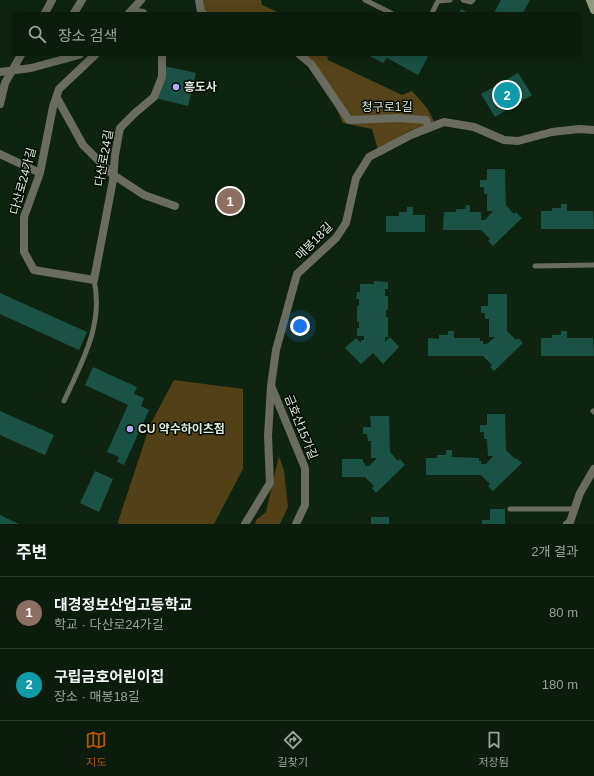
<!DOCTYPE html>
<html lang="ko">
<meta charset="utf-8">
<style>
body{margin:0;font-family:Helvetica,"Noto Sans KR",sans-serif;background:#142415;color:#f1f3f6}
.you{position:absolute;left:300px;top:326px;width:14px;height:14px;margin:-10px;border:3px solid #fff;border-radius:50%;background:#1a73e8;box-shadow:0 0 0 6px #1a73e833}
.badge{display:grid;place-items:center;width:26px;height:26px;border-radius:50%;background:#b45309;color:#fff;font-size:13px;font-weight:700}
.pin{position:absolute;translate:-50% -50%;border:2px solid #fff;box-shadow:0 1px 4px #0006}
.list{margin:0;padding:0;list-style:none}
h2{display:flex;justify-content:space-between;align-items:center;height:52px;margin:0;padding:0 16px;font-size:17px}
h2 small{font-size:13px;font-weight:400;color:#9aa19d}
.list li{display:grid;grid-template-columns:26px 1fr auto;gap:12px;align-items:center;box-sizing:border-box;height:72px;padding:0 16px;border-top:1px solid #2b392d}
.list b{display:block;font-size:15px;white-space:nowrap}
.list p{margin:0;font-size:13px;white-space:nowrap;color:#9aa19d}
.list em{font-size:13px;font-style:normal;color:#9aa19d}
.icon{flex:none;width:22px;height:22px;fill:none;stroke:currentColor;stroke-width:2;stroke-linecap:round;stroke-linejoin:round}
.map{position:relative;flex:none;width:594px;height:524px;overflow:hidden}
.search{position:absolute;background:#0b1b0c;box-shadow:0 2px 10px #0003;left:12px;right:12px;top:12px;height:44px;display:flex;align-items:center;gap:10px;box-sizing:border-box;padding:0 14px;border-radius:0px;color:#9aa19d;font-size:15px}
.sheet{height:196px;background:#0b1b0c}
nav{display:flex;justify-content:space-around;align-items:center;box-sizing:border-box;height:56px;border-top:1px solid #2b392d;background:#0b1b0c;font-size:11px;color:#9aa19d}
nav a{display:grid;justify-items:center;gap:2px}
nav .on{color:#b45309}
.map>svg:first-child{display:block}
.green{fill:#55441a}
.forest{fill:#524116}
.building{fill:#1a5345}
.lines{fill:none;stroke-linecap:round;stroke-linejoin:round}
.service{stroke:#696c5e;stroke-width:5}
.minor{stroke:#696c5e;stroke-width:8}
.secondary{stroke:#939882;stroke-width:8}
.poi-dot{fill:#b4acf9;stroke:#040b04;stroke-width:1.5}
.labels{text-anchor:middle;dominant-baseline:central;stroke-width:3;stroke-linejoin:round;paint-order:stroke}
.poi-label{font-size:12px;font-weight:bold;fill:#ddeadc;stroke:#040b04;text-anchor:start}
.street-label{font-size:12px;fill:#ddeadc;stroke:#040b04}
</style>
<div class="map">
<svg width="594" height="524" viewBox="0 0 594 524">
<rect width="100%" height="100%" fill="#0f2410"/>
<path class="green" d="M203,0H261L262,5L280,13H209L204,11Z
M305,55H327L328,60L402,95L412,91L427,108L435,123L409,131L378,150L372,129L343,123L314,62Z"/>
<path class="forest" d="M174,380L243,389V469L214,524H119L118,522L150,425Z
M279,456L284,471L288,507L280,524H255L256,520L266,512Z"/>
<path class="building" d="M501,0H530L523,13H494Z
M461,9L469,13H459Z
M368,55H425L428,57L418,75L387,58L383,63Z
M164,66L196,73L188,106L155,98Z
M518,73L532,95L495,117L481,94Z
M487,169H505L506,205L514,214L516,212L522,218L493,246L488,241L490,239L481,230H443L444,212H456V209H465L466,205H470V212H481V220H485L493,211H487V194H484V187H480V180H487Z
M561,204H567V211H593L594,229H541V211H552V208H561Z
M407,207H413V215H425V232H386V216H399V212H407Z
M374,281L388,282V289H385V296H388V310H386V317H388V337H385V342L390,337L399,347L383,364L373,353L361,364L345,348L356,338L361,343V340H364V336H357V328H359V322H357V306H359V299H356L357,292H360V284H374Z
M0,293L87,332L79,350L0,314Z
M488,294H507V331L516,340L518,338L523,343L494,371L490,367L492,365L483,356H428V338L439,339V335H448V331H454V338H480V341H483V344H487L495,337H489V319H485V313H481V306H488Z
M561,331H567V338H593L594,356H541V338H552V335H561Z
M93,367L137,387L134,394L144,398L141,406L149,410L124,465L117,462L119,457L107,452L128,405L85,385Z
M0,411L54,435L45,455L0,435Z
M487,414H505L506,450L515,459L516,458L522,463L493,491L488,486L490,484L481,475H426V458H437V455H446V450H452V457L479,458V461H481V464H486L493,456H488L487,439H484V432H480V425H487Z
M370,416H389L390,452L398,461L400,459L405,465L376,493L372,488L374,486L365,477H342V459H363V463H365V466H369L377,458H371V441H368L367,434H363V427H371Z
M95,471L113,479L99,512L80,503Z
M490,509H505V524H482V520H490Z
M0,515L19,524H0Z
M371,517H389V524H371Z"/>
<g class="lines">
<path class="service" d="M365,0L391,13
M463,0L471,2L473,0
M432,13L438,1L450,0
M535,266L594,265
M64,401C82,362 104,324 94,280
M593,411L594,412
M510,509H575"/>
<path class="minor" d="M199,0L201,12L203,13
M131,11L141,0
M45,13L52,0
M74,13L82,0
M129,13L131,11L143,13
M95,55L59,89L53,107L40,173L24,217V252L34,270L94,280L113,180L115,155L120,128L135,113L154,97L162,77V55
M300,55L311,64L349,120L397,118L426,120L429,128
M0,72L31,68L79,55
M57,98L83,145L112,174L144,195L175,206
M0,104L5,83L21,55
M0,154L40,173
M272,388L305,468V505L296,524
M245,524L270,483L268,436L271,386L276,350L297,274L336,238L346,223L356,178L369,157L411,135L444,122L474,127L504,140L518,141L552,132L579,129L594,130
M567,524L570,522L580,493L594,469"/>
<path class="secondary" d="M590,0L594,10"/>
</g>
<g class="poi-dot">
<circle cx="176" cy="87" r="4"/>
<circle cx="130" cy="429" r="4"/>
</g>
<g class="labels">
<g class="poi-label">
<text x="184" y="87">흥도사</text>
<text x="138" y="429">CU 약수하이츠점</text>
</g>
<g class="street-label">
<text x="387" y="107">청구로1길</text>
<text transform="translate(104 158) rotate(-80)">다산로24길</text>
<text transform="translate(23 181) rotate(-75)">다산로24가길</text>
<text transform="translate(314 241) rotate(-45)">매봉18길</text>
<text transform="translate(301 427) rotate(68)">금호산15가길</text>
</g>
</g>
</svg>
<div class="you"></div>
<div class="pin badge" style="left:230px;top:201px;background:#8d6e63">1</div>
<div class="pin badge" style="left:507px;top:95px;background:#0f9aa8">2</div>
<div class="search"><svg class="icon" aria-label="search" viewBox="0 0 24 24"><circle cx="10" cy="10" r="6"/><path d="M15 15l6 6"/></svg>장소 검색</div>
</div>
<section class="sheet">
<h2>주변<small>2개 결과</small></h2>
<ul class="list">
<li><span class="badge" style="background:#8d6e63">1</span><div><b>대경정보산업고등학교</b><p>학교 · 다산로24가길</p></div><em>80 m</em></li>
<li><span class="badge" style="background:#0f9aa8">2</span><div><b>구립금호어린이집</b><p>장소 · 매봉18길</p></div><em>180 m</em></li>
</ul>
</section>
<nav>
<a class="on"><svg class="icon" aria-label="map" viewBox="0 0 24 24"><path d="M3 6l6-2 6 2 6-2v14l-6 2-6-2-6 2zM9 4v14M15 6v14"/></svg>지도</a>
<a><svg class="icon" aria-label="directions" viewBox="0 0 24 24"><path d="M12 3l9 9-9 9-9-9zM9 14v-3h6M13 9l2 2-2 2"/></svg>길찾기</a>
<a><svg class="icon" aria-label="saved" viewBox="0 0 24 24"><path d="M7 4h10v16l-5-4-5 4z"/></svg>저장됨</a>
</nav>
